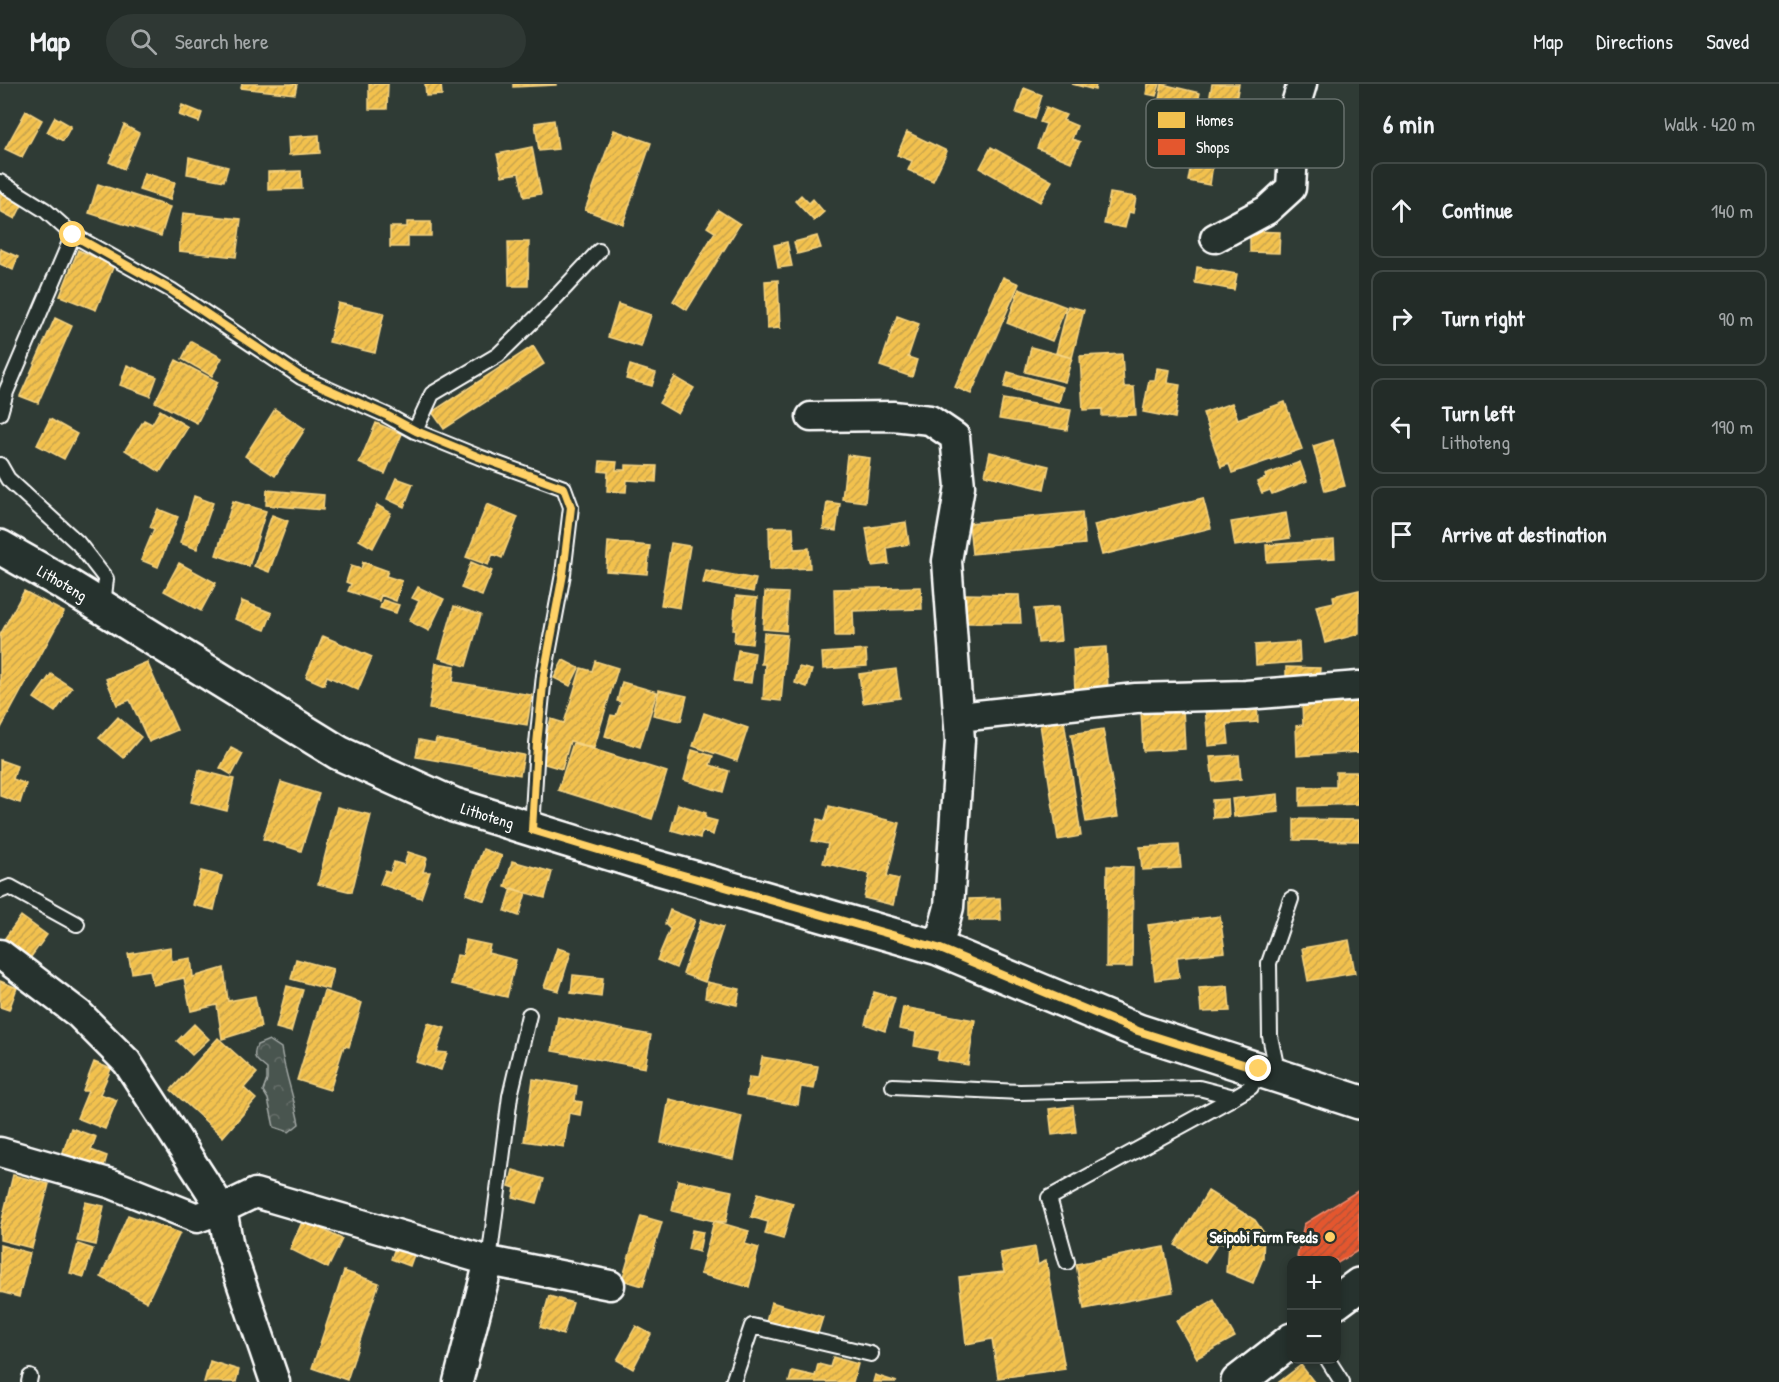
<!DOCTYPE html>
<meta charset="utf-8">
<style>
body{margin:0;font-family:"Patrick Hand",sans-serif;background:#2f3834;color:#f1f3f6}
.controls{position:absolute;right:18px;bottom:18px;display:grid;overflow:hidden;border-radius:12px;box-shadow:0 3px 9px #0003}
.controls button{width:54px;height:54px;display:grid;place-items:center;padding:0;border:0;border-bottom:2px solid #404845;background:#232c28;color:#f1f3f6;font:30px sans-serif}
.stop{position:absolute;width:18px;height:18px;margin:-14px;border:4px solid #ffd166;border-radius:50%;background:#fff}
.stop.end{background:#ffd166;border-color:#fff;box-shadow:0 2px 6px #0008}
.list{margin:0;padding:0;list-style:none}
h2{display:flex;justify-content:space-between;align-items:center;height:78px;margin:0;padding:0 24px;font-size:26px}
h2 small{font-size:20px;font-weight:400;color:#a3a7a8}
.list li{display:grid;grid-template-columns:39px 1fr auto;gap:18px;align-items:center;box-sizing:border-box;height:96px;margin:0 12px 12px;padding:0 12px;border:2px solid #404845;border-radius:12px}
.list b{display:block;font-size:22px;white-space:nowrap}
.list p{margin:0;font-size:20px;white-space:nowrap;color:#a3a7a8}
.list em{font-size:20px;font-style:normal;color:#a3a7a8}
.icon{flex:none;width:33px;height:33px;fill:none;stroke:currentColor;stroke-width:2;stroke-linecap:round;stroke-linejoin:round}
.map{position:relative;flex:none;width:1359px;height:1298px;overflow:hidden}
header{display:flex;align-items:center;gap:36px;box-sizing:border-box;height:84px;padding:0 30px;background:#232c28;border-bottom:2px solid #404845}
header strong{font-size:28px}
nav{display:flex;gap:33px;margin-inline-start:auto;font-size:21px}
.search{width:420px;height:54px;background:#2f3834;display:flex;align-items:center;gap:15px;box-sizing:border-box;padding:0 21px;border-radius:33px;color:#a3a7a8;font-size:22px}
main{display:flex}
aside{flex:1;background:#232c28}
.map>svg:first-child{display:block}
.forest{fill:url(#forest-crowns);stroke:#a4aaa7;stroke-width:1.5}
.homes{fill:url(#homes-hatch);stroke:#f6d483;stroke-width:1.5}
.shops{fill:url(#shops-hatch);stroke:#ec896d;stroke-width:1.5}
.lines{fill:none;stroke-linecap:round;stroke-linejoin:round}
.service-casing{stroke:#fff;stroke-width:18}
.minor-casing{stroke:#fff;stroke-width:33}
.secondary-casing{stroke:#fff;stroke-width:38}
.service{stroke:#26332d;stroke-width:14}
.minor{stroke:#26332d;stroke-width:28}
.secondary{stroke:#26332d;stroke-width:33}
.route{stroke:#ffd166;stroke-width:8}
.poi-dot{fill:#ffd166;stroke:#26332d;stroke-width:2}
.labels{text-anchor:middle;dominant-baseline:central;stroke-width:6;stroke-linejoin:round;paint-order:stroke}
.street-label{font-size:16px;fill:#fff;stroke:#26332d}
.poi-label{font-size:16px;font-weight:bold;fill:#fff;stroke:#26332d;text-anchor:end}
.key{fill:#26332d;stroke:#67706c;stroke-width:1.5}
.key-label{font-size:16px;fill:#fff}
</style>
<header>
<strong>Map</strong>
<div class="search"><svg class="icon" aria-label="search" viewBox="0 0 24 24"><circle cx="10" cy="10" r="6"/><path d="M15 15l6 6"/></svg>Search here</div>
<nav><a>Map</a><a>Directions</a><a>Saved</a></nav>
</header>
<main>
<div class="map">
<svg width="1359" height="1298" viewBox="0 0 1359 1298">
<defs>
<pattern id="forest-crowns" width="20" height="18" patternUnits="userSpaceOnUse" patternTransform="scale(1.5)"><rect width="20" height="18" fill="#4a544f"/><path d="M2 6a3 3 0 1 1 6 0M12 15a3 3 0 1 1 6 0" fill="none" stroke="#656e69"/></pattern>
<pattern id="homes-hatch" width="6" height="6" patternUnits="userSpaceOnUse" patternTransform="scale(1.5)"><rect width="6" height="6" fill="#f2c14e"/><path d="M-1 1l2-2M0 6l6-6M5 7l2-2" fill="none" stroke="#c8a44e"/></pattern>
<pattern id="shops-hatch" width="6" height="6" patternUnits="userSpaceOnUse" patternTransform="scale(1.5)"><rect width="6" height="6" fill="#e4572e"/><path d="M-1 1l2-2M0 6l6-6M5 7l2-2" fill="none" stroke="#af5338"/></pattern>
</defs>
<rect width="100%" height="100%" fill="#2f3b35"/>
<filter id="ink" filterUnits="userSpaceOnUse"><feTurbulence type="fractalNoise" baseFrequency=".0167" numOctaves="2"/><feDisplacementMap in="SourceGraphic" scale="12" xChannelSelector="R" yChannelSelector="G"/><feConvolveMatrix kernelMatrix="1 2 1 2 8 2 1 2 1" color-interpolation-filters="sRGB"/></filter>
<g filter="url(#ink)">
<path class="forest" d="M269,956L281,964C285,990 294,1013 299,1040L289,1048L274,1043L268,1015L263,1007L267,996V985C257,976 251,975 257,961Z"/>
<path class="homes" d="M242,0H297L295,10L241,4Z
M369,0H388L387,25H369Z
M425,0H441L442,11L426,12Z
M513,0H556V1L513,3Z
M1072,0H1096L1095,6Z
M1148,0H1160L1156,12L1146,10Z
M1162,0L1200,9L1196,28L1158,20Z
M1212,0H1239L1231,44L1205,39Z
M1024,4L1042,11L1035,35L1016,29Z
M182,21L202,29L199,38L179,31Z
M1046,23L1066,31L1063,36L1077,42L1072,55L1080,58L1071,78L1037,64L1046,40L1040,38Z
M26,27L42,36L22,73L5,65Z
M55,33L71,42L63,57L47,48Z
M554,36L558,65L539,67L535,39Z
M124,41L139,49L124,85L109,78Z
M614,46L651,59L623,140L585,126Z
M907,48L947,67L933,97L908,86L912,77L897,71Z
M319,51L320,69L289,71L288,53Z
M532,63L541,110L524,113L519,89L502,92L497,70Z
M991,63L1052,97L1040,118L980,84Z
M189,73L228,83L224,97L187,90Z
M1192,75L1213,79L1210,101L1188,97Z
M301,87L302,105L268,106V88Z
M144,89L175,98L170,116L139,106Z
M98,100L170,123L161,152L89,129Z
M0,105L24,117L15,135L0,127Z
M1110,109L1136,113L1133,129L1129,128L1125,144L1104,140Z
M801,111L809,119L813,115L824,128L814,137L795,117Z
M718,126L740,140L687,226L673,217L715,148L707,143Z
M183,129L241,135L236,173L179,167Z
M407,138H431V152H408V163H390V143H407Z
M1250,147L1280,148L1279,169L1250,168Z
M817,152L821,164L797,170L794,158Z
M508,158H529L528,202H509Z
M787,158L792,182L778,184L774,161Z
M0,165L18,173L13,186L0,180Z
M78,166L114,181L96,226L60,212Z
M1197,183L1237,190L1234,206L1195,199Z
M1003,193L1019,200L971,310L955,303Z
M778,196L780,244L767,245L765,197Z
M1019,205L1066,223L1052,257L1007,239Z
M338,219L384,229L375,269L329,258Z
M618,220L651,231L641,263L608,253Z
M1068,222L1084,226L1072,274L1056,269Z
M897,232L919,240L908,273L917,276L912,293L880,282Z
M55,234L72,242L38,319L20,312Z
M191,257L222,274L212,292L182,275Z
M533,262L544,280L444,345L432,328Z
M1031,263L1072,274L1065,298L1025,288Z
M1122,270L1124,303H1134L1136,331L1102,332V325L1083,326L1080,272Z
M176,276L218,298L197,339L155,318Z
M127,281L157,293L150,312L120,301Z
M630,281L656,289L652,302L626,295Z
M1157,284L1170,286L1168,299L1180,301L1175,334L1143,328L1149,296H1155Z
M1008,288L1063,303L1059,318L1004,303Z
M675,293L694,304L678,330L659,319Z
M1003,315L1071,326L1067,346L999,335Z
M1285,318L1302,365L1232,389L1229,380L1221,383L1203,329L1232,319L1238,335Z
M275,325L305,345L275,392L245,372Z
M160,326L188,343L160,388L125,366L144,336L152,340Z
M50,335L77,350L64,375L37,361Z
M376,339L402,350L385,390L359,379Z
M1333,356L1345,402L1325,407L1313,362Z
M990,368L1049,382L1044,405L985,391Z
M847,371L870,374L865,418L842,415Z
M600,377L617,378L616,386H626V381L657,382L656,398L627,396L626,408L607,407L608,388L599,387Z
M1300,378L1307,397L1272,410L1270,406L1262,409L1257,398L1266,394L1265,391Z
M396,394L413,400L404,423L387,415Z
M267,406L324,411L323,426L266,421Z
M194,412L213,419L197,465L180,459Z
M1203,414L1211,444L1102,471L1094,441Z
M233,417L266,427L249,482L216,471Z
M827,418L840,420L836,447L823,445Z
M487,420L518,433L502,474L493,470L488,481L466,473Z
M377,421L391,429L373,464L359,456Z
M158,425L178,433L158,483L141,476L154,445L150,443Z
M1082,428L1085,460L972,470L969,439Z
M1286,429L1290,454L1235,462L1231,438Z
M272,431L288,437L269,488L254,482Z
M906,438L909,460L887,464L889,480L872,482L866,444Z
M769,443H793L794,465L809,464L810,484L770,486Z
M1334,456L1335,474L1267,478L1266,461Z
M608,458L650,462L647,490L606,487Z
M671,459L690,462L680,524L661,521Z
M363,478L388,487L386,492L402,497L396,517L381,511L379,517L348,507L351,500L346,498L351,482L361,485Z
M471,478L492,487L482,512L461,504Z
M179,479L216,499L201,527L164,507Z
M706,486L756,495L753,508L703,499Z
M418,503L444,515L429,547L409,537L419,517L412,514Z
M921,503L922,525L853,527L854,552H835L834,505Z
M1359,506V550L1325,559L1316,522L1334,518L1333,512Z
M24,507L64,528L0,646V551Z
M765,508L788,509L786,547L763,545Z
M965,510L1019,511L1021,539H965Z
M736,512L757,514L752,560L734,558L735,546H733Z
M383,516L399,521L396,529L380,524Z
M242,517L272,529L265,546L235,535Z
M454,522L481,531L466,582L439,574Z
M1058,523L1061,557L1038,559L1034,525Z
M764,549L787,551L781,617L763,615L765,580H761Z
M323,552L372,573L358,606L327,592L324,601L306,593Z
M1299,558L1300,578L1256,581L1255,561Z
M1106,563L1108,605L1075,607L1073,565Z
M738,566L755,569L751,599L733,597Z
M866,566L867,582L823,585L822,569Z
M563,576L579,584L570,602L554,594Z
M595,577L618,584L594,664L570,657L562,685L538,678L551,635L564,639L581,584L592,587Z
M147,578L177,646L149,658L130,616L117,621L106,595Z
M436,579L455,582L453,598L532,611L527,641L429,625Z
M799,583L812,586L807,603L795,599Z
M1286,583L1320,584L1319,598L1286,597Z
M896,585L900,614L863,619L859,590Z
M51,590L72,604L55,628L34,614Z
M622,598L657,608L640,663L605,652L611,631L616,632L621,618L617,617Z
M659,606L687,612L681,637L653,631Z
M1257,618L1258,638L1227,640L1229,660L1208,662L1205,621Z
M1359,618V668L1297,672L1296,642L1303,641L1302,621Z
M1183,623L1185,665L1143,667L1141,626Z
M704,629L748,644L737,677L693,662Z
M118,633L141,653L123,674L99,654Z
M1064,636L1081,752L1058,756L1040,640Z
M1103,645L1118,733L1086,738L1071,650Z
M436,655L524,671L520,691L416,673L419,656L435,659Z
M573,659L667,688L652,735L558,706Z
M231,664L243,670L232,691L220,684Z
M692,666L713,672L710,681L729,687L723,708L684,696Z
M1239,671L1241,695L1213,698L1210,673Z
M0,676L17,682L13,695L26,700L20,719L0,712Z
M199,686L234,695L227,727L191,718Z
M1336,688H1359V720L1300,722V703H1336Z
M281,698L319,710L301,767L263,755Z
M1278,710L1279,728L1234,733L1232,715Z
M1228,715L1229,733L1213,734L1212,716Z
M678,720L706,729L705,734L717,737L713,751L702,747L700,754L671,746Z
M829,722L900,739L887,792L899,795L893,821L864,814L870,790L823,779L828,760L812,757L818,735L825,737Z
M337,723L371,731L352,808L318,800Z
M1294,735L1359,736V757L1294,756Z
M1179,761L1181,784L1142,786L1140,763Z
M483,765L502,772L485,817L466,810Z
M408,768L427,774L423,788H430L421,814L380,800L385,787L390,789L394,778L404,781Z
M512,777L552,788L545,814L505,803Z
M1107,782L1133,783L1132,883H1106Z
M201,787L222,792L214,826L193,821Z
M512,804L526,809L519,832L505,827Z
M1000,814L1001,836H969V815Z
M670,826L695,836L676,884L657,876L670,845L665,840Z
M21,832L47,851L28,877L2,858Z
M1220,832L1225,868L1177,873L1179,893L1155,896L1148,841Z
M701,836L723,843L705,898L683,890Z
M466,856L490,861L488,869L516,876L507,913L451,900L457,871L463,872Z
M1349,856L1355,889L1308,897L1302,864Z
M170,863L172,877L191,874L193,893L224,884L228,917L255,912L261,943L222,955L217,921L191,927L184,894L153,901L150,886L132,889L128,870Z
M557,864L571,868L559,907L544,903Z
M296,875L333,885L328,905L291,895Z
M573,891L603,894L601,913L571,909Z
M0,897L17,904L9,926L0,923Z
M707,898L740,905L737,921L705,914Z
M287,902L303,906L291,948L276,944Z
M1228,902L1230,927L1201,928L1199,904Z
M324,907L362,919L349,963L344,962L330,1006L297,996Z
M874,908L895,914L885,947L865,940Z
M903,923L975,936L968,981L937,976L939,967L914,962L916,948L899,945Z
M558,933L651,951L645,984L552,967Z
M428,939L445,944L437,968L447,969L441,986L416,978Z
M194,940L209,955L192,971L177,957Z
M218,954L257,989L244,1004L256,1015L223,1053L171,1006Z
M762,973L818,982L814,1005L801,1003L798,1021L746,1012L749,993L758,994Z
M94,978L111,985L100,1010L117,1016L105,1045L77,1034L88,1007H83Z
M533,995L577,1002L575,1017L582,1018L580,1031L569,1029L564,1063L524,1057Z
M669,1015L742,1032L733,1075L661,1059Z
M1073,1022L1076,1048L1052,1051L1049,1025Z
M71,1044L96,1053L91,1066L107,1072L102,1089L61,1074Z
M513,1086L544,1095L537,1119L513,1113L515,1104L509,1102Z
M13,1091L49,1100L32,1164L0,1156V1144Z
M678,1096L732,1107L726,1138L714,1137L672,1127Z
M1208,1107L1255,1136L1264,1149L1263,1174L1253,1199L1226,1188L1228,1160L1218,1159L1205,1179L1175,1161Z
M758,1109L793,1119L783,1155L765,1150L768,1138L751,1133Z
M85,1118L104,1122L96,1161L77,1157Z
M128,1131L180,1149L147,1218L101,1193Z
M641,1132L662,1138L643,1202L622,1196Z
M303,1136L342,1155L328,1184L290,1165Z
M714,1137L749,1147L745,1160L759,1164L749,1203L700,1190Z
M692,1146L703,1148L699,1168L688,1165Z
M78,1160L93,1165L84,1193L70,1189Z
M0,1161L30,1169L19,1213L0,1208Z
M1035,1163L1038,1181L1046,1176L1065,1285L998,1294L992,1255L966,1260L959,1193L1004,1188L1000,1169Z
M1164,1163L1173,1208L1084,1225L1076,1180Z
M395,1164L414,1171L410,1182L391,1175Z
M344,1187L379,1199L347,1296L312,1284Z
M549,1212L573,1219L563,1251L540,1243Z
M1214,1216L1235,1253L1197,1274L1176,1237Z
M771,1218L823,1233L817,1252L766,1238Z
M636,1242L651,1250L633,1285L617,1276Z
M833,1273L858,1280L853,1298H789L792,1287L815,1292L818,1280L830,1283Z
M210,1277L239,1286L236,1298H204Z
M1301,1281L1314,1298H1279Z
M875,1291L897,1298H873Z"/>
<path class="shops" d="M1359,1106V1166L1336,1180V1176H1300L1297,1173L1304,1140Z"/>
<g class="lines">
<g class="service-casing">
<path id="service" d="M0,98L45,126L73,151L171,206L301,293L386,331L415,347L479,373L564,404L571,423L563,490L544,591L537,660L532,746
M0,329L6,308L73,151
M415,347L432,310L498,271L542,228L599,167
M0,381L8,395L78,459L106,495L103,521
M0,807L10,803L77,840
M1278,991L1270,952L1269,879L1291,815
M893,1002L1020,1008L1199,1004L1234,1013L1251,1003L1259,985
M489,1177L510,1012L529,931
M1067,1178L1049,1114L1234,1013
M1328,1276L1342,1298
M29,1298L30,1293
M733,1298L752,1242L871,1270"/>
</g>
<g class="minor-casing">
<path id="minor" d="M1215,154L1267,126L1291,104L1296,20L1302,0
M811,333L893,332L930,336L955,353L960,402L947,477L960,656L949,823L938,864
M959,633L1136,614L1246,611L1359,602
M0,870L79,930L127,978L222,1125L229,1163L275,1298
M0,1068L112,1100L197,1134L222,1125L255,1109L489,1177L610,1201
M458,1298L489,1177"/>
</g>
<g class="secondary-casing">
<g id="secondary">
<path id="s1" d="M0,463L65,500L339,669L454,721L648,781L938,864L1138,947L1359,1018"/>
<path d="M1336,1218L1359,1201"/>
<path d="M1238,1298L1292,1256"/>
</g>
</g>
<use href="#service" class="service"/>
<use href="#minor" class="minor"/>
<use href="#secondary" class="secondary"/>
</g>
</g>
<g class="lines" filter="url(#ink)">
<path class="route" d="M73,151L171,206L301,293L386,331L416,347L479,373L564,404L571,423L563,490L544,591L537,660L532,746L648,781L938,864L1138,947L1259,985"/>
</g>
<circle class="poi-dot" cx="1330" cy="1153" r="6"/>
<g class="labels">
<g class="street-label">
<text stroke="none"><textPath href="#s1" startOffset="72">Lithoteng</textPath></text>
<text stroke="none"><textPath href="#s1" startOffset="558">Lithoteng</textPath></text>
</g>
<g class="poi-label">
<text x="1318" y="1153">Seipobi Farm Feeds</text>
</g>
</g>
<rect x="1146" y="15" width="198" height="69" rx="9" class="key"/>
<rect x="1158" y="28" width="27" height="16" fill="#f2c14e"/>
<rect x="1158" y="55" width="27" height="16" fill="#e4572e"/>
<g class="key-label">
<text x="1196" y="42">Homes</text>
<text x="1196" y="69">Shops</text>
</g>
</svg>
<div class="controls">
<button>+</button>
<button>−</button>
</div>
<div class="stop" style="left:73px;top:151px"></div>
<div class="stop end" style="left:1259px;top:985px"></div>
</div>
<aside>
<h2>6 min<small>Walk · 420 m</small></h2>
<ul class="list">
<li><svg class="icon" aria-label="ahead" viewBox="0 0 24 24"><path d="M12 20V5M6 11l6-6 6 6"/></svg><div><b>Continue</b></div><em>140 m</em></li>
<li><svg class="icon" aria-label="right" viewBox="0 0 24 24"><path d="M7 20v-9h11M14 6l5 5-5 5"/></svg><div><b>Turn right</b></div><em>90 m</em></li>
<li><svg class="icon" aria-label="left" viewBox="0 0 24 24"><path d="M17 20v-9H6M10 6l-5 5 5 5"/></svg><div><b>Turn left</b><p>Lithoteng</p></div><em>190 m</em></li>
<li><svg class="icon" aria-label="arrive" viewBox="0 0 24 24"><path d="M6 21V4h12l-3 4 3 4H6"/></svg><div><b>Arrive at destination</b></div></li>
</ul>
</aside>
</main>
